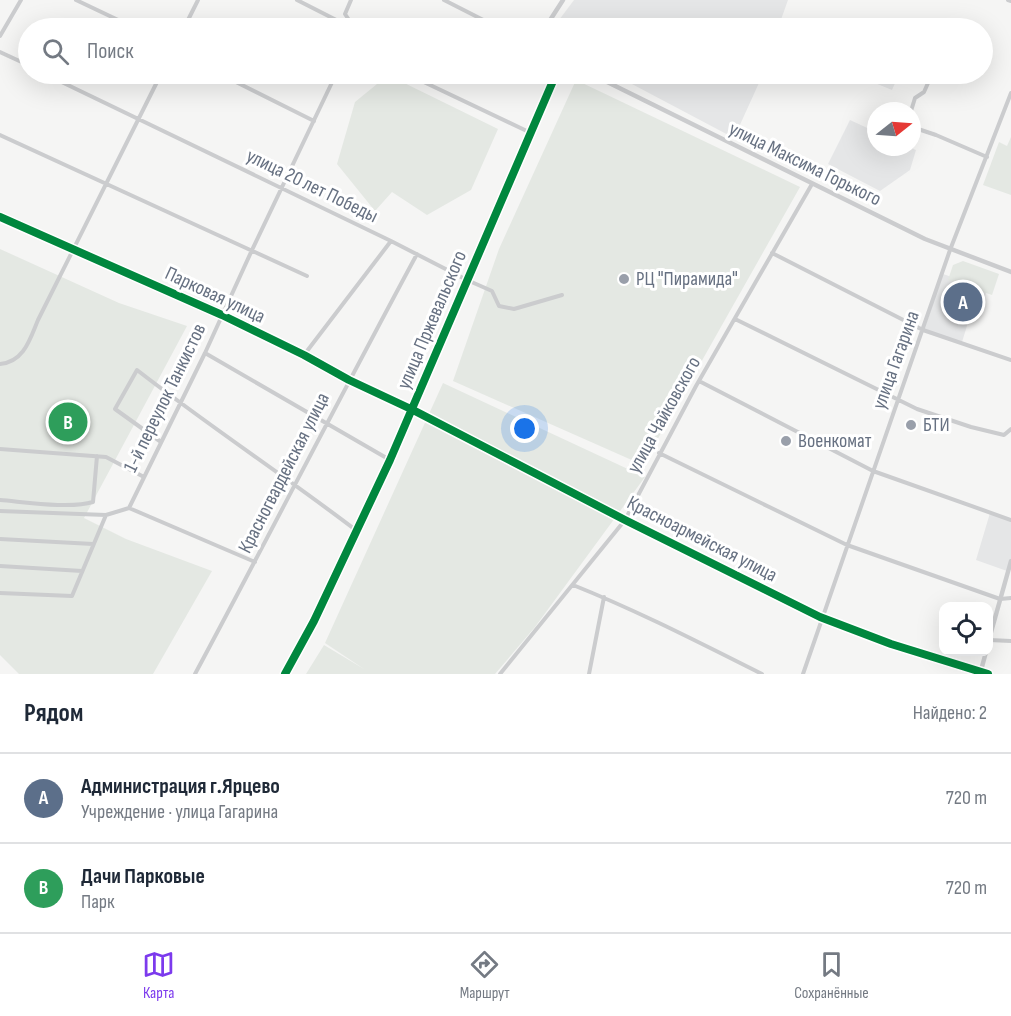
<!DOCTYPE html>
<html lang="ru">
<meta charset="utf-8">
<style>
body{margin:0;font-family:"Sofia Sans Condensed",sans-serif;background:#f2f2f3;color:#1f2937}
.controls{position:absolute;right:18px;bottom:18px;display:grid;overflow:hidden;border-radius:12px;box-shadow:0 6px 24px #0002}
.controls button{width:54px;height:54px;display:grid;place-items:center;padding:0;border:0;border-bottom:2px solid #e0e1e3;background:#fff;color:#1f2937;font:30px sans-serif}
.compass{position:absolute;left:867px;top:102px;width:54px;height:54px;border-radius:50%;background:#fff;box-shadow:0 6px 24px #0002;rotate:73deg}
.you{position:absolute;left:525px;top:429px;width:21px;height:21px;margin:-15px;border:4px solid #fff;border-radius:50%;background:#1a73e8;box-shadow:0 0 0 9px #1a73e833}
.badge{display:grid;place-items:center;width:39px;height:39px;border-radius:50%;background:#7c3aed;color:#fff;font-size:20px;font-weight:700}
.pin{position:absolute;translate:-50% -50%;border:3px solid #fff;box-shadow:0 2px 6px #0006}
.list{margin:0;padding:0;list-style:none}
h2{display:flex;justify-content:space-between;align-items:center;height:78px;margin:0;padding:0 24px;font-size:26px}
h2 small{font-size:20px;font-weight:400;color:#747a83}
.list li{display:grid;grid-template-columns:39px 1fr auto;gap:18px;align-items:center;box-sizing:border-box;height:90px;padding:0 24px;border-top:2px solid #e0e1e3}
.list b{display:block;font-size:22px;white-space:nowrap}
.list p{margin:0;font-size:20px;white-space:nowrap;color:#747a83}
.list em{font-size:20px;font-style:normal;color:#747a83}
.icon{flex:none;width:33px;height:33px;fill:none;stroke:currentColor;stroke-width:2;stroke-linecap:round;stroke-linejoin:round}
.map{position:relative;flex:none;width:1011px;height:674px;overflow:hidden}
.search{position:absolute;background:#fff;box-shadow:0 6px 24px #0002;left:18px;right:18px;top:18px;height:66px;display:flex;align-items:center;gap:15px;box-sizing:border-box;padding:0 21px;border-radius:33px;color:#747a83;font-size:22px}
.sheet{height:258px;background:#fff}
nav{display:flex;justify-content:space-around;align-items:center;box-sizing:border-box;height:84px;border-top:2px solid #e0e1e3;background:#fff;font-size:16px;color:#747a83}
nav a{display:grid;justify-items:center;gap:3px}
nav .on{color:#7c3aed}
.map>svg:first-child{display:block}
.built{fill:#e5e6e7}
.green{fill:#e4e8e3}
.lines{fill:none;stroke-linecap:round;stroke-linejoin:round}
.minor{stroke:#cbccce;stroke-width:4}
.tertiary{stroke:#cbccce;stroke-width:4.5}
.cycleway-casing{stroke:#fff;stroke-width:11}
.cycleway{stroke:#00873e;stroke-width:8}
.poi-dot{fill:#999faa;stroke:#fff;stroke-width:2}
.labels{text-anchor:middle;dominant-baseline:central;stroke-width:6;stroke-linejoin:round;paint-order:stroke}
.street-label{font-size:20px;fill:#677182;stroke:#fff}
.poi-label{font-size:20px;fill:#677182;stroke:#fff;text-anchor:start}
</style>
<div class="map">
<svg width="1011" height="674" viewBox="0 0 1011 674">
<rect width="100%" height="100%" fill="#f5f5f4"/>
<path class="built" d="M574,0H788L778,28H553Z
M613,74H763L734,138Z
M853,74H899L892,90Z
M850,120L876,132V147H909L916,150L910,170L880,191L828,164Z
M943,274L987,289L979,318L970,316L962,342L924,330Z
M990,513L1011,520V558L1007,571L976,560Z"/>
<path class="green" d="M388,75L498,129L471,190L427,215L392,192L375,211L337,164L355,102Z
M576,80L800,187L643,465L453,381L499,249Z
M1011,137V195L983,185L999,142L1007,146Z
M0,249L119,303L187,326L84,518L126,539L212,571L153,674H19L0,655Z
M963,261L999,274L992,295L948,280L953,265Z
M443,383L645,477L535,627L495,674H306L324,645L364,669L325,643Z"/>
<g class="lines">
<path class="minor" d="M76,0L135,28
M297,0L352,28
M351,0L345,14L353,26L352,28
M444,0L499,28
M1008,0L1011,1
M184,28L198,0
M332,28L336,20
M950,28L952,24
M0,36L21,0
M0,52L28,65
M45,74L391,241L467,280L492,291L499,306L514,309L562,295
M220,74L314,121
M407,74L531,133
M911,111L915,98L924,92L932,74
M912,127L936,135L987,157
M0,135L307,276
M0,217L222,315L304,355L349,380L413,410L625,520L820,617L891,644L988,674
M772,253L923,330L1011,360
M735,319L917,409L971,427L1004,435L1011,429
M205,353L390,460
M304,355L391,241
M0,364C24,362 30,339 38,320L161,74
M699,381L873,471L1011,520
M161,442L115,409L137,370C209,426 285,476 357,531
M0,449L106,457L144,477
M659,453L847,545L1000,599L1011,598
M0,500C25,502 70,509 93,502L97,456
M129,508L205,353L252,250L336,74
M0,511L106,515L129,508L255,562
M0,539L93,544
M0,566L82,571
M573,585C638,611 700,643 762,674
M0,593L72,596L106,515
M989,640L1011,641
M195,674C270,534 342,393 417,254
M285,674L314,621L390,460L556,74
M500,674L625,520L696,386L812,184
M589,674L604,597
M803,674L950,250L1011,93"/>
<path class="tertiary" d="M545,28L563,0
M591,74L925,239L1011,272
M988,643L1011,561
M980,674L986,652"/>
<g class="cycleway-casing">
<path id="cycleway" d="M0,217L222,315L304,355L349,380L413,410L625,520L820,617L891,644L988,674
M285,674L314,621L390,460L556,74"/>
</g>
<use href="#cycleway" class="cycleway"/>
</g>
<g class="poi-dot">
<circle cx="624" cy="279" r="6"/>
<circle cx="911" cy="425" r="6"/>
<circle cx="786" cy="441" r="6"/>
</g>
<g class="labels">
<g class="street-label">
<text transform="translate(805 164) rotate(26)">улица Максима Горького</text>
<text transform="translate(312 186) rotate(26)">улица 20 лет Победы</text>
<text transform="translate(215 295) rotate(25)">Парковая улица</text>
<text transform="translate(432 320) rotate(-67)">улица Пржевальского</text>
<text transform="translate(896 360) rotate(-70)">улица Гагарина</text>
<text transform="translate(165 398) rotate(-64)">1-й переулок Танкистов</text>
<text transform="translate(664 415) rotate(-61)">улица Чайковского</text>
<text transform="translate(284 473) rotate(-63)">Красногвардейская улица</text>
<text transform="translate(702 539) rotate(27)">Красноармейская улица</text>
</g>
<g class="poi-label">
<text x="636" y="279">РЦ "Пирамида"</text>
<text x="923" y="425">БТИ</text>
<text x="798" y="441">Военкомат</text>
</g>
</g>
</svg>
<div class="controls">
<button><svg class="icon" aria-label="locate" viewBox="0 0 24 24"><circle cx="12" cy="12" r="6"/><path d="M12 2v4M12 18v4M2 12h4M18 12h4"/></svg></button>
</div>
<svg class="compass" viewBox="-18 -18 36 36"><path d="M0-13l5 13h-10z" fill="#e53935"/><path d="M0 13l5-13h-10z" fill="#747a83"/></svg>
<div class="you"></div>
<div class="pin badge" style="left:963px;top:302px;background:#5c6f8a">A</div>
<div class="pin badge" style="left:68px;top:422px;background:#2e9e5b">B</div>
<div class="search"><svg class="icon" aria-label="search" viewBox="0 0 24 24"><circle cx="10" cy="10" r="6"/><path d="M15 15l6 6"/></svg>Поиск</div>
</div>
<section class="sheet">
<h2>Рядом<small>Найдено: 2</small></h2>
<ul class="list">
<li><span class="badge" style="background:#5c6f8a">A</span><div><b>Администрация г.Ярцево</b><p>Учреждение · улица Гагарина</p></div><em>720 m</em></li>
<li><span class="badge" style="background:#2e9e5b">B</span><div><b>Дачи Парковые</b><p>Парк</p></div><em>720 m</em></li>
</ul>
</section>
<nav>
<a class="on"><svg class="icon" aria-label="map" viewBox="0 0 24 24"><path d="M3 6l6-2 6 2 6-2v14l-6 2-6-2-6 2zM9 4v14M15 6v14"/></svg>Карта</a>
<a><svg class="icon" aria-label="directions" viewBox="0 0 24 24"><path d="M12 3l9 9-9 9-9-9zM9 14v-3h6M13 9l2 2-2 2"/></svg>Маршрут</a>
<a><svg class="icon" aria-label="saved" viewBox="0 0 24 24"><path d="M7 4h10v16l-5-4-5 4z"/></svg>Сохранённые</a>
</nav>
